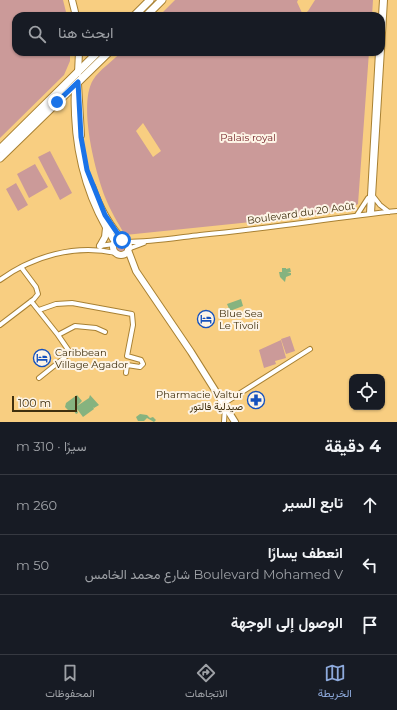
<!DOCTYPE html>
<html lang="ar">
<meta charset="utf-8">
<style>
body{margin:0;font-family:Montserrat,Vazirmatn,sans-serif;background:#242831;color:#f1f3f6;direction:rtl}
.controls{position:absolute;right:12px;bottom:12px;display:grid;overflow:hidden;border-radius:8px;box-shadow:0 1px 3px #0004}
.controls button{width:36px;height:36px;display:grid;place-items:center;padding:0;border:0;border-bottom:1px solid #363941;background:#171b24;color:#f1f3f6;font:20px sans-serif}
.scale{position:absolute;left:12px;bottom:10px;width:65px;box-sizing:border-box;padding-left:4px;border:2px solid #40300f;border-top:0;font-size:11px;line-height:14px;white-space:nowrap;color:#40300f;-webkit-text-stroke:3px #fdf4e6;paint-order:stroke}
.stop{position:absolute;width:12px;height:12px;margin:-9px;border:3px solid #1a73e8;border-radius:50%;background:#fff}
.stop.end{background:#1a73e8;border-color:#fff;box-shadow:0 1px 4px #0008}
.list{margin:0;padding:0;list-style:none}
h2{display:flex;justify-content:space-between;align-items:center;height:52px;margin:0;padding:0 16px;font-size:17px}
h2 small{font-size:13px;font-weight:400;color:#9ea1a6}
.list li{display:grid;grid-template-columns:26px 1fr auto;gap:12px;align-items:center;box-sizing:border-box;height:60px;padding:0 16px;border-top:1px solid #363941}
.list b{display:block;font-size:15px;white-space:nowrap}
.list p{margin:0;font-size:13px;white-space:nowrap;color:#9ea1a6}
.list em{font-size:13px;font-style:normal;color:#9ea1a6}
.icon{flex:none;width:22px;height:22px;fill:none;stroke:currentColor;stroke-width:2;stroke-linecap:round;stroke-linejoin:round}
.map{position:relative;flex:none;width:397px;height:422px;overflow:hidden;direction:ltr}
.search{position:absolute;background:#171b24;box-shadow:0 1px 3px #0004;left:12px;right:12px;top:12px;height:44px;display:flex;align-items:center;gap:10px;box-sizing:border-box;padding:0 14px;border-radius:12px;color:#9ea1a6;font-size:15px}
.sheet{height:232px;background:#171b24}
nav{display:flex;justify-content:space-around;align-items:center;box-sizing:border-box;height:56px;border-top:1px solid #363941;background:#171b24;font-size:11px;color:#9ea1a6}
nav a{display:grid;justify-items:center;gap:2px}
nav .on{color:#8eaadc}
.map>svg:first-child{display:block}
.green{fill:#cb9a99;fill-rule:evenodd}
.water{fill:#86b37f}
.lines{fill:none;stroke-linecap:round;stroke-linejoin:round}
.street-casing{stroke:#a88133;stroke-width:6}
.secondary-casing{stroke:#a88133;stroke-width:8}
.primary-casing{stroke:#a88133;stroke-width:9}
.street{stroke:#fff;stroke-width:4}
.secondary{stroke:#fff;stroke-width:6}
.primary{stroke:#fff;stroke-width:7}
.route{stroke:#1a73e8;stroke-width:5}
.labels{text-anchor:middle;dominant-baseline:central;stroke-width:4;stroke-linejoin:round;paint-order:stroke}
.park-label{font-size:10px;fill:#721d23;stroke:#fdf4e6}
.street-label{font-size:10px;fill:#40300f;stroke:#fdf4e6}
.poi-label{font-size:10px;fill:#40300f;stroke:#fdf4e6;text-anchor:start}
</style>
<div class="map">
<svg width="397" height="422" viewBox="0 0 397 422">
<rect width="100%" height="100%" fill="#f8ce81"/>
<path class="green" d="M0,0H63L67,16H16V52H70V61L64,75L0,138Z
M175,0H298L297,2L303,15L308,11L315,0H373L372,16H159Z
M121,52H369L358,204L348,210L309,216L125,235C118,223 110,210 105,197C95,171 78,105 93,80C99,70 113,61 121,52ZM143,123L161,151L153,157L136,131Z
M50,151L72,193L60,200L38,157Z
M35,164L48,187L29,198L17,174Z
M16,183L28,205L18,211L6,189Z
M116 247a5 5 0 1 1 10 0a5 5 0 1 1-10 0Z
M290,336L295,351L286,354L281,339Z
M281,340L286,358L275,361L276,364L264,368L259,350Z"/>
<path class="water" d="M282,268H286V271V269L290,268L291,272H287L291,273V275L286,277L285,282L280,277L279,272H282Z
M241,299L243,306L230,311L227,304Z
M77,395L82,401L77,406L89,398L90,395L99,405L94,408L93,407L94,409L83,417L77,409L78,413L76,414L74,411L70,412L65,407L66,403Z
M140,414L147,415L150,418L153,417L156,420L154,422L147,418L144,421H138L136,417Z"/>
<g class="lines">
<g class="street-casing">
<path id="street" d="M381,16L382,0
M373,196L380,205L389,212
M369,213L378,52
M372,213L385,0
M357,215L368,198
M127,242C151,242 175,238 200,235C266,229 331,218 397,211
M99,246L114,244
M128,249L144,243
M0,280C33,256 75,244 116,253
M31,301L58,335L75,326L96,328L105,332
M39,310L56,304L72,303L132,314L133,325L127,356L141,360L143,364L140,367L127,365L126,373
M0,325L34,299L38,294L36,287L21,267
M39,378L69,354V351L58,335
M223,404L310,349
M224,422L225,407"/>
</g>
<g class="secondary-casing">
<path id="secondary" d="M72,0L76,16
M78,73L79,52
M78,82C73,93 75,104 75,115C77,161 90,204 115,242
M78,84L81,135
M92,186C99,206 109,225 123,240
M113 247a8 8 0 1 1 16 0a8 8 0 1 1-16 0Z
M100,246L105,237L106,228
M128,250L136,271L191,352L235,422"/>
</g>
<g class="primary-casing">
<path id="primary" d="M134,16L150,0
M146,16L162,0
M0,149L98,52
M0,158L109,52"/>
</g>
<use href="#street" class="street"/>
<use href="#secondary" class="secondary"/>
<use href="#primary" class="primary"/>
</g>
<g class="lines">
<path class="route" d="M57,102L78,82L81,137L87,170L105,215L122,240"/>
</g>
<defs>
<g id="hotel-ring" transform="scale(0.9)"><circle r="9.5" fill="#fdf4e6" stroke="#1551bd" stroke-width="1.5"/><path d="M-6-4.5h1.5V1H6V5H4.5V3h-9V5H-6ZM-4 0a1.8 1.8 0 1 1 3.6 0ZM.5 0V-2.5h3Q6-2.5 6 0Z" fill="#1551bd"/></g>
<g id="pharmacy-ring" transform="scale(0.9)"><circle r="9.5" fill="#fdf4e6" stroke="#1551bd" stroke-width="1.5"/><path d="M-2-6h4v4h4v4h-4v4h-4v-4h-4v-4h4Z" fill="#1551bd"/></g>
</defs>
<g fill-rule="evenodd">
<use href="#hotel-ring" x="206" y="319"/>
<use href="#hotel-ring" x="42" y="358"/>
<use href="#pharmacy-ring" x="256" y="400"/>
</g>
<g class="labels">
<g class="park-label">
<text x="248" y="137">Palais royal</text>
</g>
<g class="street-label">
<text transform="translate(301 213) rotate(-8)">Boulevard du 20 Août</text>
</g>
<g class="poi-label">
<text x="219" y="313">Blue Sea<tspan x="219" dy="12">Le Tivoli</tspan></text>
<text x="55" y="352">Caribbean<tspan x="55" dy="12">Village Agador</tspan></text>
<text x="243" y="394" text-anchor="end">Pharmacie Valtur<tspan x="243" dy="12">صيدلية فالتور</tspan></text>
</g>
</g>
</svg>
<div class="controls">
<button><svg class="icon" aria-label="locate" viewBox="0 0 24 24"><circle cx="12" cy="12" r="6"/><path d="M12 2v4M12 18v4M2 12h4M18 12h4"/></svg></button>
</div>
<div class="scale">100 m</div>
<div class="stop" style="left:122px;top:240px"></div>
<div class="stop end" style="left:57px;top:102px"></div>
<div class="search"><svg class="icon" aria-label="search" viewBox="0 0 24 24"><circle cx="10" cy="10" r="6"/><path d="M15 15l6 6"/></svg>ابحث هنا</div>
</div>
<section class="sheet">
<h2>4 دقيقة<small>سيرًا · 310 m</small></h2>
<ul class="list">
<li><svg class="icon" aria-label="ahead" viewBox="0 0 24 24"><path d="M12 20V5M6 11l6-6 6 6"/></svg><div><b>تابع السير</b></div><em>260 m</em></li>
<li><svg class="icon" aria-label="left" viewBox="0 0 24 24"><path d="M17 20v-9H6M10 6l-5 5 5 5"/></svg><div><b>انعطف يسارًا</b><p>Boulevard Mohamed V شارع محمد الخامس</p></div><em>50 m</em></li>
<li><svg class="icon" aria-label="arrive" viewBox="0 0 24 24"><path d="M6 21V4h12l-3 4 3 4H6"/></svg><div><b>الوصول إلى الوجهة</b></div></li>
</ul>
</section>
<nav>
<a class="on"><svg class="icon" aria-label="map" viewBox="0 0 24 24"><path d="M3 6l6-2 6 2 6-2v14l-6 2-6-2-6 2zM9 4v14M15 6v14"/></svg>الخريطة</a>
<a><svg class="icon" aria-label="directions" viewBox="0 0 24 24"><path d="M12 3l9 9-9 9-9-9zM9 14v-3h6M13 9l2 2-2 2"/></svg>الاتجاهات</a>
<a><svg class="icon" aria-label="saved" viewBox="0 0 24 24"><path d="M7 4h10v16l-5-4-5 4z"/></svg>المحفوظات</a>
</nav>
